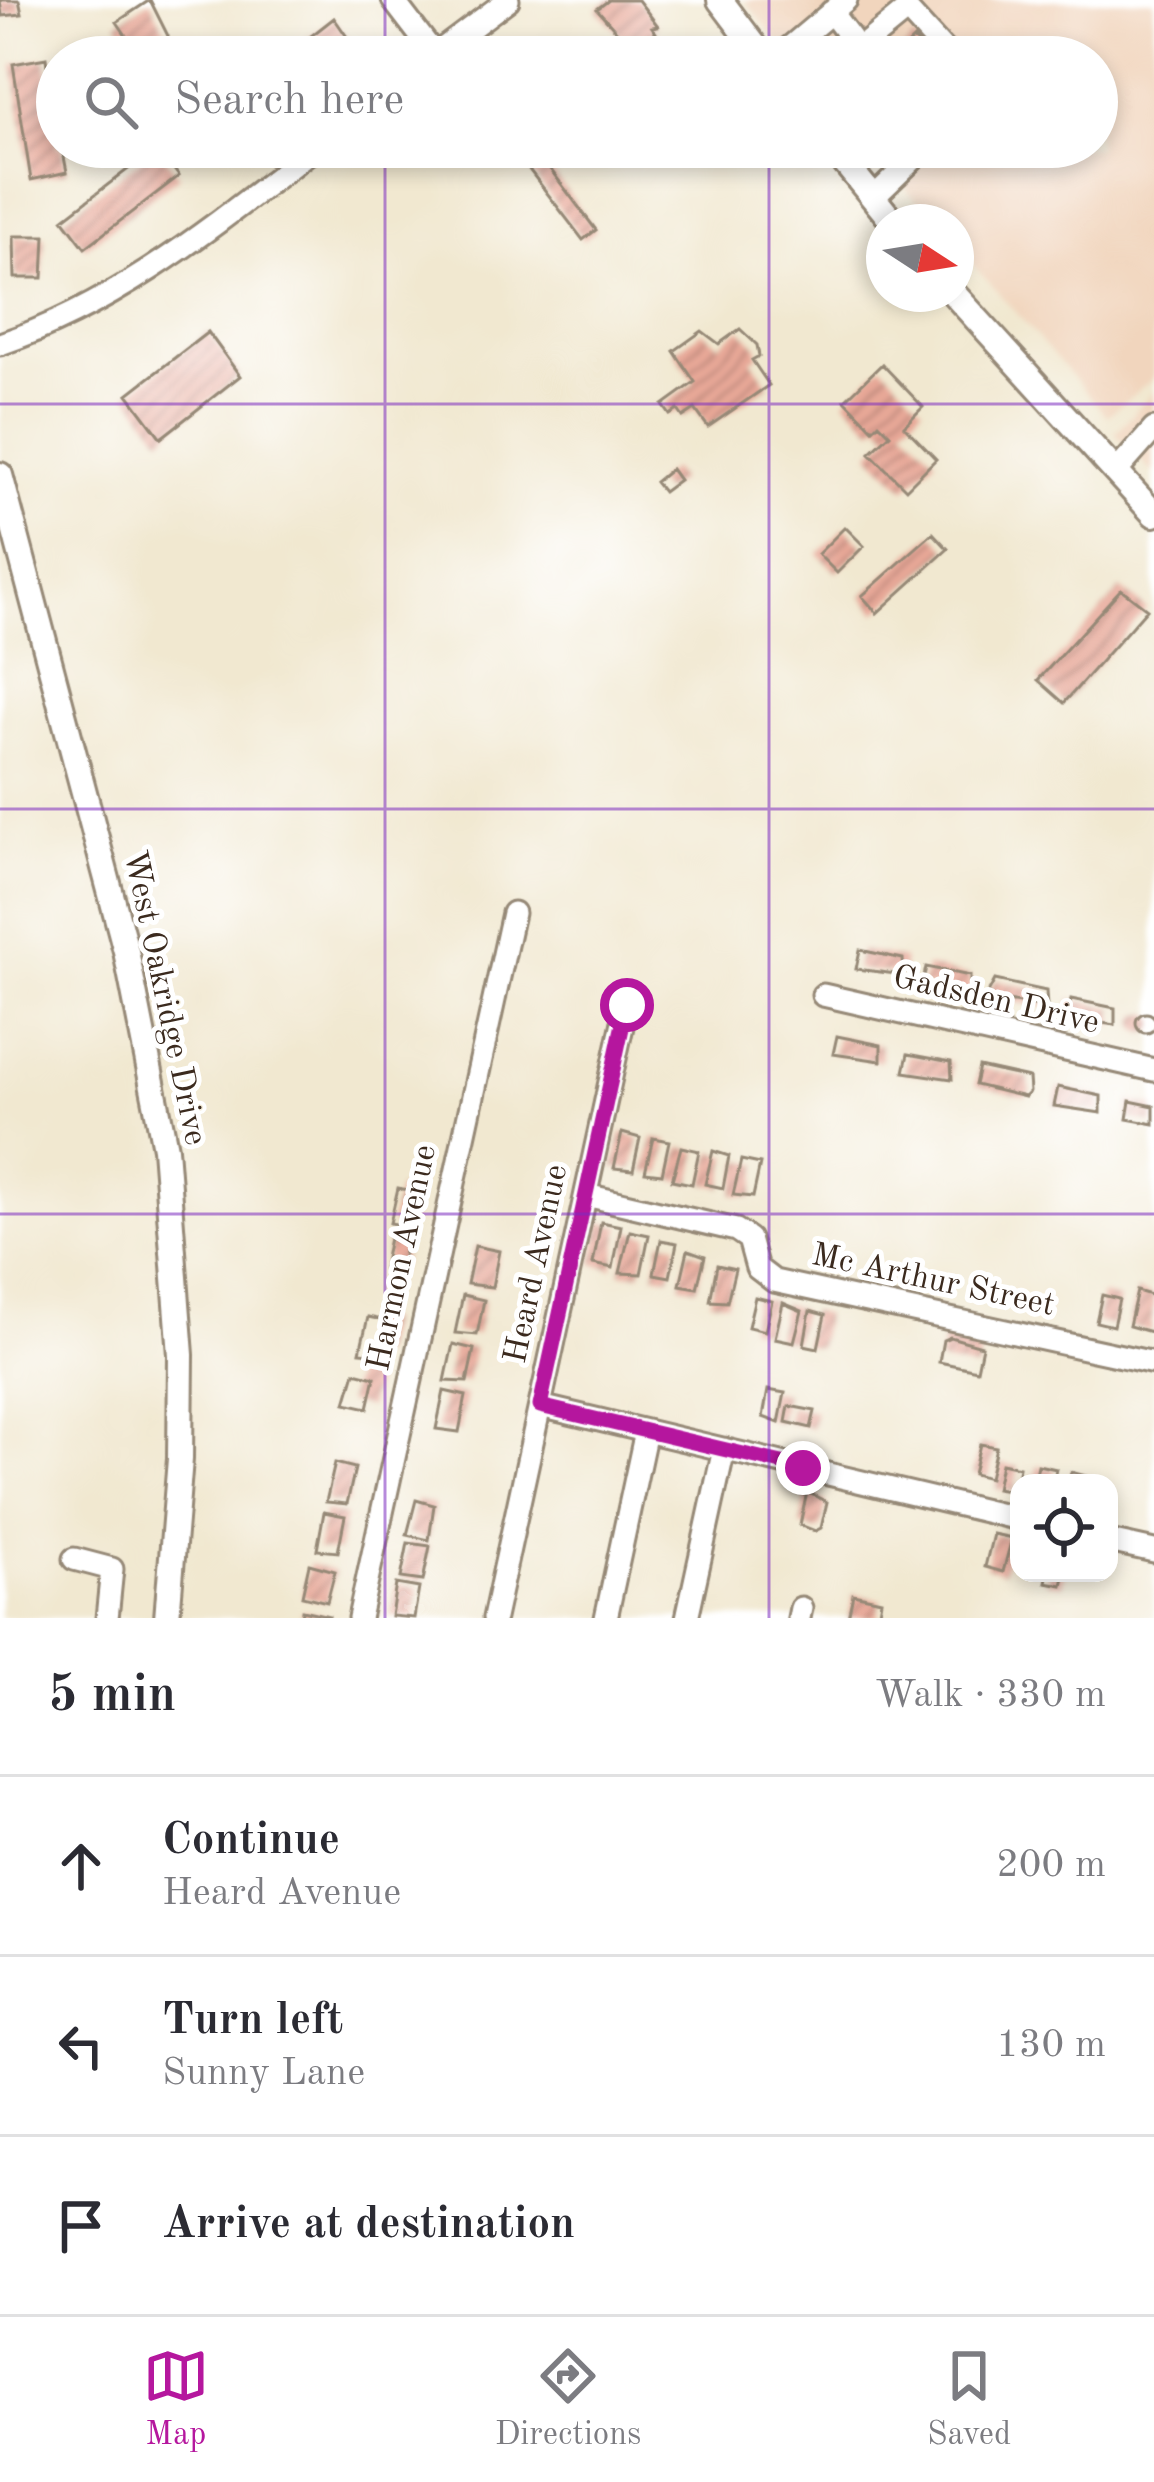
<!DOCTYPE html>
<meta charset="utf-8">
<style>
body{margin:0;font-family:"Old Standard TT",serif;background:#f7f7f7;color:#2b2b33}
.controls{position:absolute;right:36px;bottom:36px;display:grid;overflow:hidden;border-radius:24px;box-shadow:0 6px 18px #0003}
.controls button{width:108px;height:108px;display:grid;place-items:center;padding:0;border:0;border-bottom:3px solid #e1e1e2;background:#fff;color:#2b2b33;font:60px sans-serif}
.compass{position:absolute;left:866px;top:204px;width:108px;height:108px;border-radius:50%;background:#fff;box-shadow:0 6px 18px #0003;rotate:102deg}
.stop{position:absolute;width:36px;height:36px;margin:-27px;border:9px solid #b5179e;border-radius:50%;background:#fff}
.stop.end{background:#b5179e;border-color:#fff;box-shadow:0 3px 12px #0008}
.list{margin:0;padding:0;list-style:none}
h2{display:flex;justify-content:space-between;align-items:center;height:156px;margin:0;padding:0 48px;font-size:51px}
h2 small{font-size:39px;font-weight:400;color:#7c7c81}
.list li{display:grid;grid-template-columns:78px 1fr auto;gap:36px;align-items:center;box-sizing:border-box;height:180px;padding:0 48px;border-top:3px solid #e1e1e2}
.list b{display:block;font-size:45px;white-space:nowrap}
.list p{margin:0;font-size:39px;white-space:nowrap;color:#7c7c81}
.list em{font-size:39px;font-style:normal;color:#7c7c81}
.icon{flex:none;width:66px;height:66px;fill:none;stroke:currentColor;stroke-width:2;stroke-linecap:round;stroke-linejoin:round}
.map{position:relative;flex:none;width:1154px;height:1618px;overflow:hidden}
.search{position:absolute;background:#fff;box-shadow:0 6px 18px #0003;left:36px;right:36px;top:36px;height:132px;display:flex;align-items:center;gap:30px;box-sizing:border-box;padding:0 42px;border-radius:66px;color:#7c7c81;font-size:45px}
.sheet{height:696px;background:#fff}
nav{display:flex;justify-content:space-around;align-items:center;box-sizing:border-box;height:168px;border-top:3px solid #e1e1e2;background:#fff;font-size:33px;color:#7c7c81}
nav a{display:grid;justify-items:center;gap:6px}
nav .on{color:#b5179e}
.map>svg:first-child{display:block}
.built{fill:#f1d5bd}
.building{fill:url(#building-hatch)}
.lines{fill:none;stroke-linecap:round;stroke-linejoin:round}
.minor-casing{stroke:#968977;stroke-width:27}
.major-casing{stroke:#968977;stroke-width:30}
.minor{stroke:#fff;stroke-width:21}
.major{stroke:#fff;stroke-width:24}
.route{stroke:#b5179e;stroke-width:15}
.grid{fill:none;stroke:#7b2cbf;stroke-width:3;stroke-opacity:0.55}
.labels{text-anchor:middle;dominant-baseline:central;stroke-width:10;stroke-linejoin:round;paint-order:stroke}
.street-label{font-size:33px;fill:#3b2a1e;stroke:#fff}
</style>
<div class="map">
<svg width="1154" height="1618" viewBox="0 0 1154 1618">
<defs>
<pattern id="building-hatch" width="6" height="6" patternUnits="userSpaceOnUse" patternTransform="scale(3)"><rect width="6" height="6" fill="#e7a797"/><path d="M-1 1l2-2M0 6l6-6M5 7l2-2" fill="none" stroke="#bc887b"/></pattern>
</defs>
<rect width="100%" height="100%" fill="#fff"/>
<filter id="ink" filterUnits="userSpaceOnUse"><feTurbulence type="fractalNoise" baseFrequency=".00833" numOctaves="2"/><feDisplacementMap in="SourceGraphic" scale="24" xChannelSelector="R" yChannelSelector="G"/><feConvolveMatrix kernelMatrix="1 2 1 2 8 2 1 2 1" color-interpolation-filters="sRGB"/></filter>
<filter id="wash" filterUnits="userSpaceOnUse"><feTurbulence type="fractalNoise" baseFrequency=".004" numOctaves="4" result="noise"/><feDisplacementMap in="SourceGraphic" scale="48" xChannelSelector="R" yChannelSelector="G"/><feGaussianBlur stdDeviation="2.7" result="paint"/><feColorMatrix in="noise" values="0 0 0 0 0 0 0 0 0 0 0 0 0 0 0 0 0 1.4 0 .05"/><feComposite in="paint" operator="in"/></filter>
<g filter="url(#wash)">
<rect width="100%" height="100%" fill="#f1e8d0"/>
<path class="built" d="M745,0H1154V378L1107,416L956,245V222H936L869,147H1097V57H789Z
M1154,391V474L1115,433Z"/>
<g id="blocks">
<path class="building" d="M0,0H19L22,14L2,16Z
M150,0L169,38L183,57H133L126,48L132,44L117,22Z
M609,0H638L658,26L652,27L658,36L636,53L597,9Z
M334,18L361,57H312L302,43Z
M914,39L930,57H895Z
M46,58L57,147H62L67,172L31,180L13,64Z
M157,147L179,176L85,248L63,219Z
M538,153L596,230L583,240L524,163Z
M14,236H45L43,278H15Z
M740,329L757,345L759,356L752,360L769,385L708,427L695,409L683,417L678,410L670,415L663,405L695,382L674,351L702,331L719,344Z
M208,332L240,376L161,438L128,394Z
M882,364L923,407L904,426L936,459L906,489L870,453L890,434L879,423L873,429L845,400Z
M671,469L679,480L663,492L655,482Z
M845,527L864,546L837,573L818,554Z
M933,533L948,549L877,613L862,596Z
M1121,589L1147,609L1064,703L1038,680Z
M860,950L903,959L904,975L856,969Z
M926,967L970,976V993L922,986Z
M995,980L1046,991L1047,1007L993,999L988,993Z
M1071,999L1115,1008V1025L1067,1018Z
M1136 1023a10 10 0 1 1 20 0a10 10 0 1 1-20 0Z
M837,1036L881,1045V1061L833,1054Z
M908,1054L951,1062L952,1079L904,1072Z
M979,1067L1029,1078L1030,1092L1025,1097L975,1085Z
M1058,1087L1101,1096V1113L1054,1106Z
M1130,1101L1154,1106V1124L1127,1119Z
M622,1133L640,1138L633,1170L614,1168Z
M653,1138L669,1141L662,1174L645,1172Z
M681,1147L699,1151L692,1184L672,1180Z
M713,1151L729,1156L723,1188L705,1184Z
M741,1160L760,1164L753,1197L733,1195Z
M398,1188L417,1192L410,1226L390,1223Z
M601,1222L621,1226L613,1268L593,1264Z
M630,1231L649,1235L641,1274L620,1273Z
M389,1238L406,1243L400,1271L383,1268Z
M661,1240L677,1243L670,1277L654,1274Z
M475,1246L499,1251L492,1287L467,1284Z
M688,1250L705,1256L697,1288L680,1285Z
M717,1265L735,1269L727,1302L710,1301Z
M1137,1291L1154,1296L1151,1332L1129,1326Z
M463,1295L484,1300L477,1335L455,1333Z
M1102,1295L1119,1299L1113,1326L1096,1322Z
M755,1297L772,1301L765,1331L748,1327Z
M783,1303L802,1311L794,1342L775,1338Z
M810,1311L825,1315L818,1348L804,1345Z
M368,1317L387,1321L381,1354L360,1352Z
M950,1337L982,1346L977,1370L939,1362L943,1340Z
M453,1344L474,1349L467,1382L445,1381Z
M355,1372L375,1377L368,1408L346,1403Z
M768,1390L785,1393L779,1423L763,1417Z
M444,1391L466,1396L459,1432L436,1429Z
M789,1406L815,1411L811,1428L786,1422Z
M980,1444L996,1447L989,1478L973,1474Z
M335,1463L355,1468L347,1504L326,1502Z
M1001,1463L1019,1467L1014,1492L996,1489Z
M1038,1465L1056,1469L1053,1483H1034Z
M1071,1472L1086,1476L1084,1483H1068Z
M807,1492L827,1502L821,1528L815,1531L800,1525Z
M416,1500L434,1505L429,1540L407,1535Z
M324,1512L345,1516L338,1552L317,1550Z
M993,1534L1012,1538L1003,1572L985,1567Z
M408,1543L430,1546L423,1581L401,1578Z
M309,1564L335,1571L327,1602L302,1596Z
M1048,1573H1065L1062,1585L1046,1582Z
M396,1584L419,1588L414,1618L391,1616Z
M853,1594L881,1600L878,1617L848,1618Z
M302,1610L329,1616V1618H301Z"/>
</g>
</g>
<g filter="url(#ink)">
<use href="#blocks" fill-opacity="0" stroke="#968977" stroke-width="3"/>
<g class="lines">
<g class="minor-casing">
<path id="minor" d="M393,0L435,55
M831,12L859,49L907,10L950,57
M432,57L508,0
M778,57L846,0
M873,198L926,147
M0,344C120,304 217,223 316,147
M1116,472L1154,429
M823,995L1154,1070
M586,1195L736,1230L749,1239L757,1268L774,1281L1154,1363
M540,1406L1019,1519
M1109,1541L1154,1551
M74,1559L112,1569L107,1618
M359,1618L513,913
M494,1618L629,994
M606,1618L646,1431
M687,1618L724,1449
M799,1618L801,1608"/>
</g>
<g class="major-casing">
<path id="major" d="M720,0L763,57
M832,147L893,222
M954,294L1154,514
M0,475L126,951L165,1148L181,1355L180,1459L167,1618"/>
</g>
<use href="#minor" class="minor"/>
<use href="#major" class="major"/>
</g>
</g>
<g class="lines" filter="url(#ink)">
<path class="route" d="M627,1005L540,1406L803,1468"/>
</g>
<path class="grid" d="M385,0V57M769,0V57M385,147V1618M769,147V1618M0,404H1154M0,809H1154M0,1214H1154"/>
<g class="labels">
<g class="street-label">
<text transform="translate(164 998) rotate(78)">West Oakridge Drive</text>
<text transform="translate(996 1001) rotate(13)">Gadsden Drive</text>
<text transform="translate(403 1258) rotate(-78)">Harmon Avenue</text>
<text transform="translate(537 1264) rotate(-78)">Heard Avenue</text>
<text transform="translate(933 1281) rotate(12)">Mc Arthur Street</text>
</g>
</g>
</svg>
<div class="controls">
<button><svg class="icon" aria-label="locate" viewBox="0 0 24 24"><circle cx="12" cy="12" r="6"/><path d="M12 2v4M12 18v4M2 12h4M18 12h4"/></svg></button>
</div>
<svg class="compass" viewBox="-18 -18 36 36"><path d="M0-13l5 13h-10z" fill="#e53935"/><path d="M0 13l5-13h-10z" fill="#7c7c81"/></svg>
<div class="stop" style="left:627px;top:1005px"></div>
<div class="stop end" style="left:803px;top:1468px"></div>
<div class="search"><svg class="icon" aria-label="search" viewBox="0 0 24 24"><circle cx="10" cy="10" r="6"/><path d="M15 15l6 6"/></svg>Search here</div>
</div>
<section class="sheet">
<h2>5 min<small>Walk · 330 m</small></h2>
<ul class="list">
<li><svg class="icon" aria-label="ahead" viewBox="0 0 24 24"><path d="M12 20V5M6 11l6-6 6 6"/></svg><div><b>Continue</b><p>Heard Avenue</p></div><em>200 m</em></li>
<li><svg class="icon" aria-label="left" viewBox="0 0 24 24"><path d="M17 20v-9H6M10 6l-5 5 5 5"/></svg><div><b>Turn left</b><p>Sunny Lane</p></div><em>130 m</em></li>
<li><svg class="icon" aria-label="arrive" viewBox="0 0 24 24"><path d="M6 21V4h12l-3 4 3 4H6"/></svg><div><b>Arrive at destination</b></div></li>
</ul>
</section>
<nav>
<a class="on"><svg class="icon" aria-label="map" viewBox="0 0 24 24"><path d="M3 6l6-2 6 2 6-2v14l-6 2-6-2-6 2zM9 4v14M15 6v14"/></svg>Map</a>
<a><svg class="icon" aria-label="directions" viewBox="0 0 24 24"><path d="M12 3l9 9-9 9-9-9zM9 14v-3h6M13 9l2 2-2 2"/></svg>Directions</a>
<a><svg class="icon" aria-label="saved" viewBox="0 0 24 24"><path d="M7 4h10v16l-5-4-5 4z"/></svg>Saved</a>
</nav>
